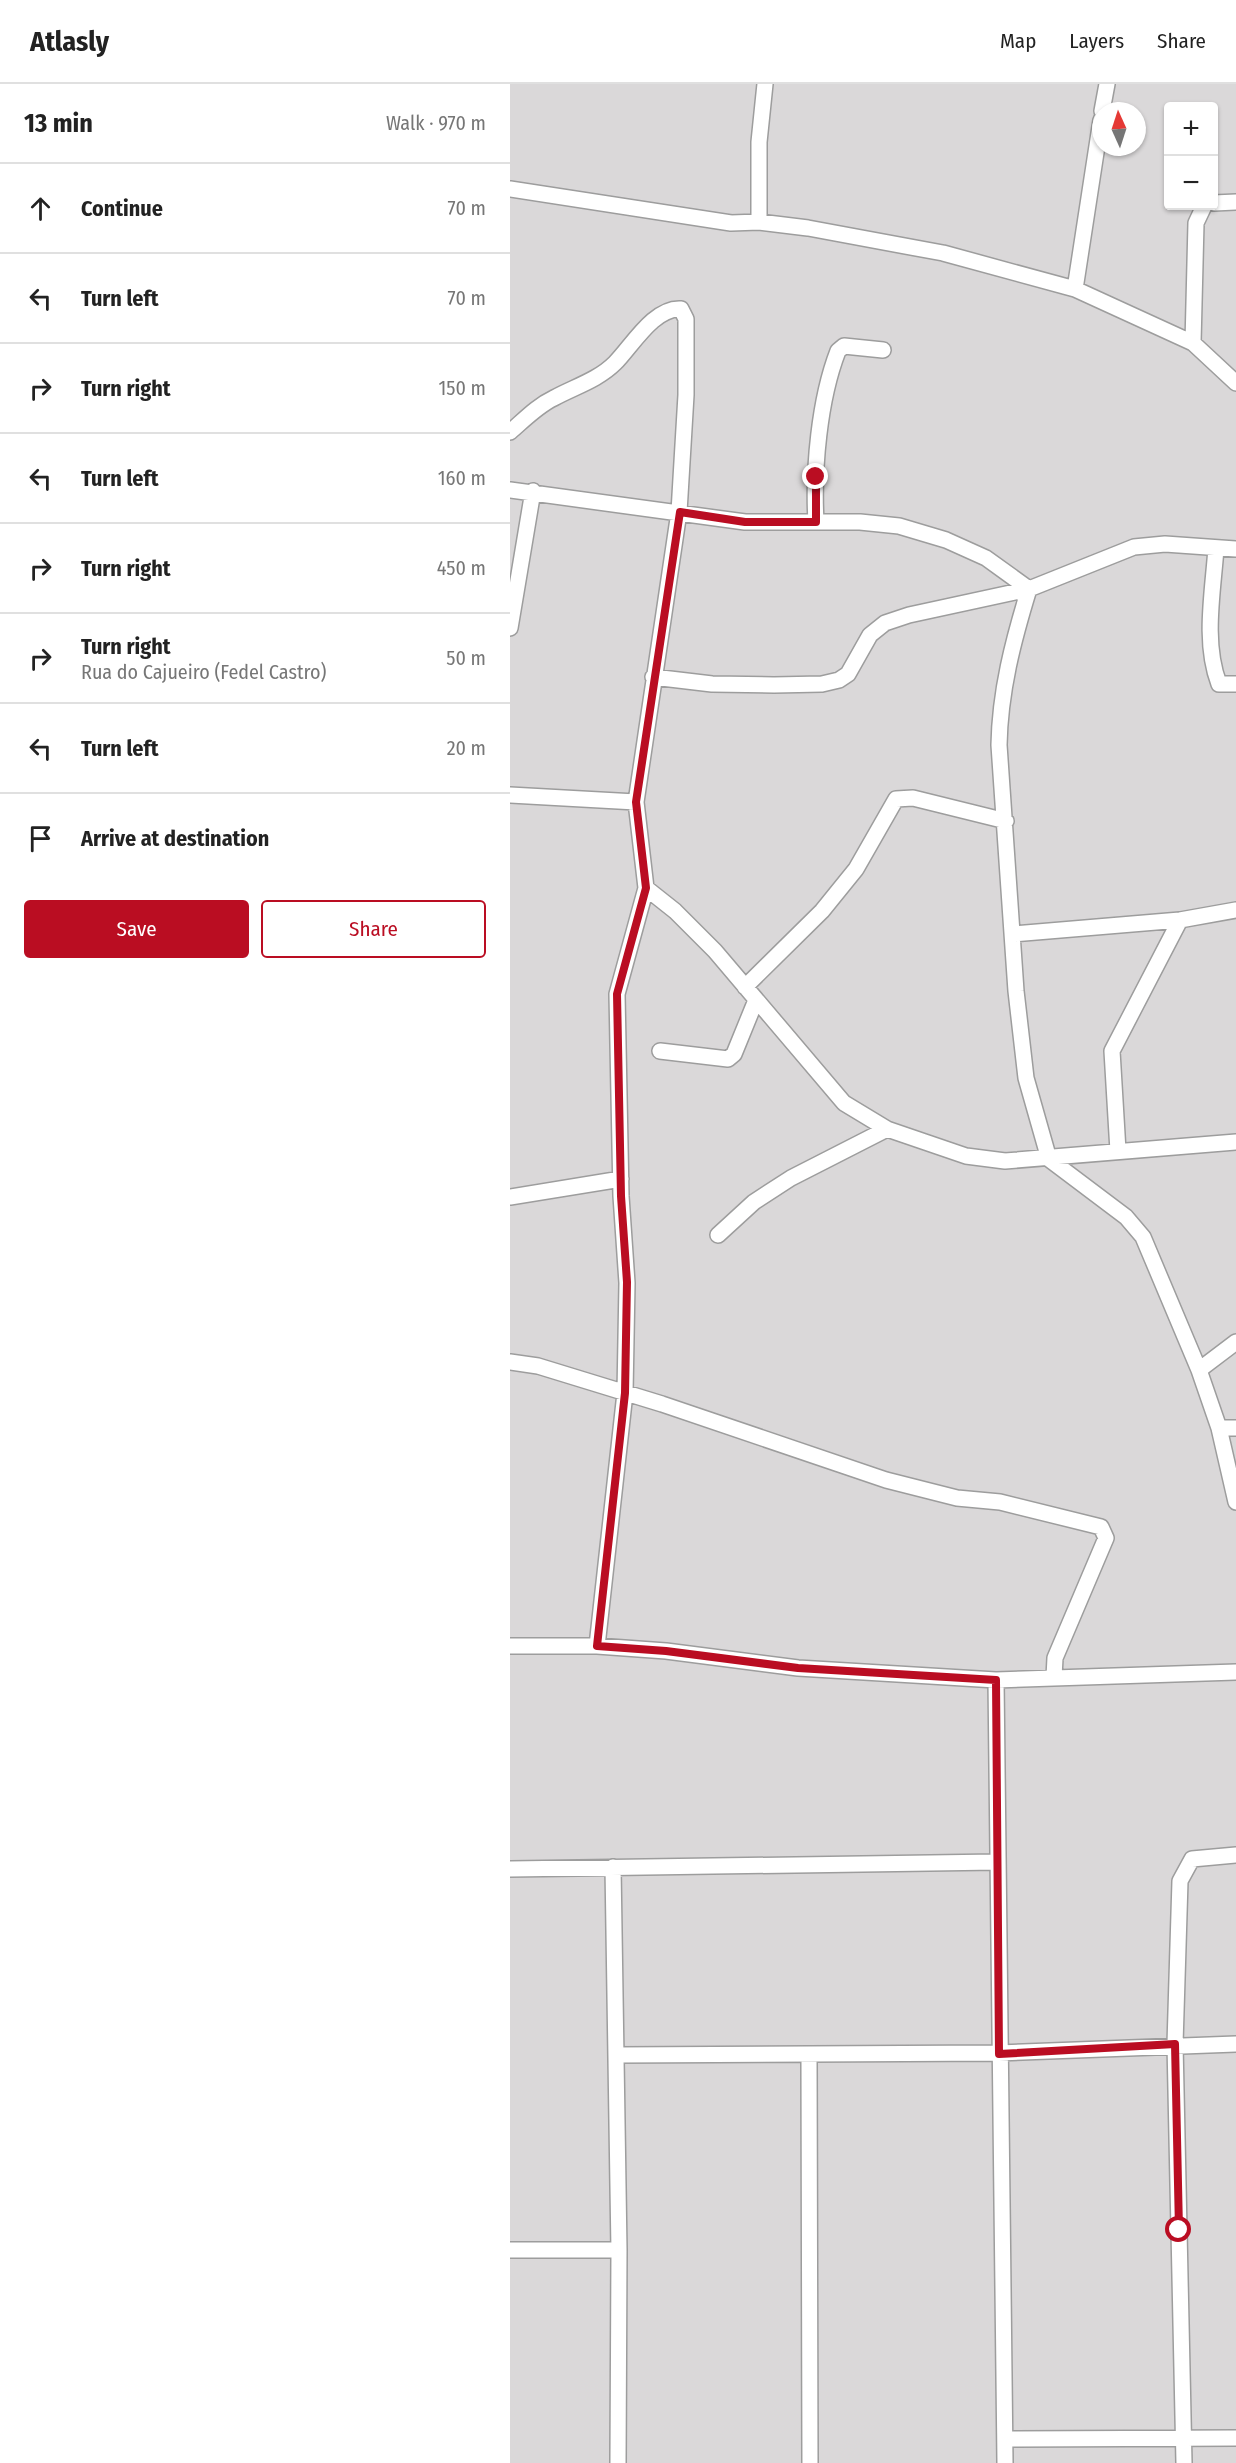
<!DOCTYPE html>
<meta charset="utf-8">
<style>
body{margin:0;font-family:"Fira Sans Condensed",sans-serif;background:#f2f2f2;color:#222}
.controls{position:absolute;right:18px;top:18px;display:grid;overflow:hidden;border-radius:6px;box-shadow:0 2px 4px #0004}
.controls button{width:54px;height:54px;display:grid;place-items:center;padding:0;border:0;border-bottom:2px solid #e0e0e0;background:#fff;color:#222;font:30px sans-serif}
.compass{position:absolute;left:582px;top:18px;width:54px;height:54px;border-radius:50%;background:#fff;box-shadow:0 2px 4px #0004;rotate:357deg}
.stop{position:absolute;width:18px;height:18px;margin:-14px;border:4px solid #ba0d22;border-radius:50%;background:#fff}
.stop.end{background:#ba0d22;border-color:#fff;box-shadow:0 2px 6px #0008}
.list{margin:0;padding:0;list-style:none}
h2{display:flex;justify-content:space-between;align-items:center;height:78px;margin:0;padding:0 24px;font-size:26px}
h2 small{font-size:20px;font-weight:400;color:#767676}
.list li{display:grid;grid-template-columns:39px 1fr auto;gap:18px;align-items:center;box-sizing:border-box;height:90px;padding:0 24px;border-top:2px solid #e0e0e0}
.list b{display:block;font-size:22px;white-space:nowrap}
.list p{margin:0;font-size:20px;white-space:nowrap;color:#767676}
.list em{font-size:20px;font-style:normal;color:#767676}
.actions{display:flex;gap:12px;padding:18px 24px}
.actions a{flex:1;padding:14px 0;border:2px solid #ba0d22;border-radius:6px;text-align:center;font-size:21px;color:#ba0d22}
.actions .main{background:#ba0d22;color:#fff}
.icon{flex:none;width:33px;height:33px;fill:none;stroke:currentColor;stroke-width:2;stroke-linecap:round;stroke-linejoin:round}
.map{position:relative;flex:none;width:726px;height:2379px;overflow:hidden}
header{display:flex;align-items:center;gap:36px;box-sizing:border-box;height:84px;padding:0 30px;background:#fff;border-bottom:2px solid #e0e0e0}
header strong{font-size:28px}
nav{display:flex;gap:33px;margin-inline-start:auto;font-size:21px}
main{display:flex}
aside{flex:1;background:#fff}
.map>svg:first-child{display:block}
.residential{fill:#dad8d9;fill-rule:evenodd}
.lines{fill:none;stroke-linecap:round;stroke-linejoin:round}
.street-casing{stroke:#9d9d9d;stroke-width:18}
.street{stroke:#fff;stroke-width:15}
.route{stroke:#ba0d22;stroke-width:8}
</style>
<header>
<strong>Atlasly</strong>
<nav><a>Map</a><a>Layers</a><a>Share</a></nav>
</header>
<main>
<aside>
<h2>13 min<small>Walk · 970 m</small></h2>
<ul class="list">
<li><svg class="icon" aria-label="ahead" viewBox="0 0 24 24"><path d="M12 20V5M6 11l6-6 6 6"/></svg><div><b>Continue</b></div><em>70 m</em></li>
<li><svg class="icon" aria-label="left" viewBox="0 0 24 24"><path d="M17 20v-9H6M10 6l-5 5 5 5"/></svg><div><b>Turn left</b></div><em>70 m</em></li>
<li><svg class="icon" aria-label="right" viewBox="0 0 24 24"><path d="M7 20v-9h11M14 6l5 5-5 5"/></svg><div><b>Turn right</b></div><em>150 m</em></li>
<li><svg class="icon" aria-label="left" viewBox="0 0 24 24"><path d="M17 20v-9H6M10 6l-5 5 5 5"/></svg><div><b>Turn left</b></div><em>160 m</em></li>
<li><svg class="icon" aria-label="right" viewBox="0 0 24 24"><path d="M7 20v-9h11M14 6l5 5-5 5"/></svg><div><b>Turn right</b></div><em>450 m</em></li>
<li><svg class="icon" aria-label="right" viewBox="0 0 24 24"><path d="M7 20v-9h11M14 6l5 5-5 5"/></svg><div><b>Turn right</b><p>Rua do Cajueiro (Fedel Castro)</p></div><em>50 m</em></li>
<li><svg class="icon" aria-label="left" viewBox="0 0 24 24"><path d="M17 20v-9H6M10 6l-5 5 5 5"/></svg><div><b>Turn left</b></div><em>20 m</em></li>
<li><svg class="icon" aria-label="arrive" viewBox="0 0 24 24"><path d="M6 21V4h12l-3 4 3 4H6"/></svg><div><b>Arrive at destination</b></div></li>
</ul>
<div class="actions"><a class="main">Save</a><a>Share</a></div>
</aside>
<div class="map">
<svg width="726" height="2379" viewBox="0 0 726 2379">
<rect width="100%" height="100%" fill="#ece7e2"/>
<path class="residential" d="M0,0H726V2379H0ZM658,22H704V122H658ZM591,27H627V63H591Z"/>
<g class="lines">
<g class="street-casing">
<path id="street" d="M592,27L597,0
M0,105L221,139L249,138L298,144L433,169L565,205L683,259L726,299
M704,119L726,118
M249,138V58L255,0
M565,205L591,36
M683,259L686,139L694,122
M0,348C14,336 27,322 44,314C64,303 88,296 105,279C122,262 144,223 171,225L176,235V311L169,428L126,718L136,804L107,910L111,1112L117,1199L115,1309L87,1562
M0,406L235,438H350L389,442L436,456L476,474L519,505C503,557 490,607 489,661L506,907L516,994L539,1075L616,1133L633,1153L689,1286L709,1344L726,1418
M306,438C303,386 309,316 328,267L334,262L373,266
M706,464C703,508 693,558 709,600H726
M0,544L23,407
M143,593L202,600L264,601L312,600L329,596L338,590L360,551L375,539L399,531L519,505L624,463L655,460L726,465
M0,711L126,718
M136,804L165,827L205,867L334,1019L377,1045L456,1072L495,1077L726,1058
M503,850L670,836L726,826
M235,903L312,827L346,785L386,715L403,714L496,737
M150,967L218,975L224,970L246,916
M608,1067L602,967L670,836
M0,1113L111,1095
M208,1151L244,1118L281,1094L377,1045
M0,1278L28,1282L152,1320L376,1396L447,1414L490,1418L591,1443L596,1454L545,1574L544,1593
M689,1286L726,1258
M709,1344H726
M0,1562H87L156,1567L288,1584L486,1596L726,1588
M486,1596L495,2379
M103,1783L109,2166L108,2379
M0,1785L487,1778
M107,1971L489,1969L726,1960
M299,1971L300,2379
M0,2166H109
M495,2355L726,2354
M674,2379L665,1960L670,1797L682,1775L726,1771"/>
</g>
<use href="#street" class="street"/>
</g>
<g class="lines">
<path class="route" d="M306,393V438H235L170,428L126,718L136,804L107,910L111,1112L117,1198L115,1309L87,1562L156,1567L288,1584L486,1596L489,1970L665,1960L669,2146"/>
</g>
</svg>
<div class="controls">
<button>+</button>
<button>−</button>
</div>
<svg class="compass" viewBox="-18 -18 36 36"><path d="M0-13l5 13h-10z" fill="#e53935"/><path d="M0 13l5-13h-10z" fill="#767676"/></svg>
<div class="stop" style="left:669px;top:2146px"></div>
<div class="stop end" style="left:306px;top:393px"></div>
</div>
</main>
